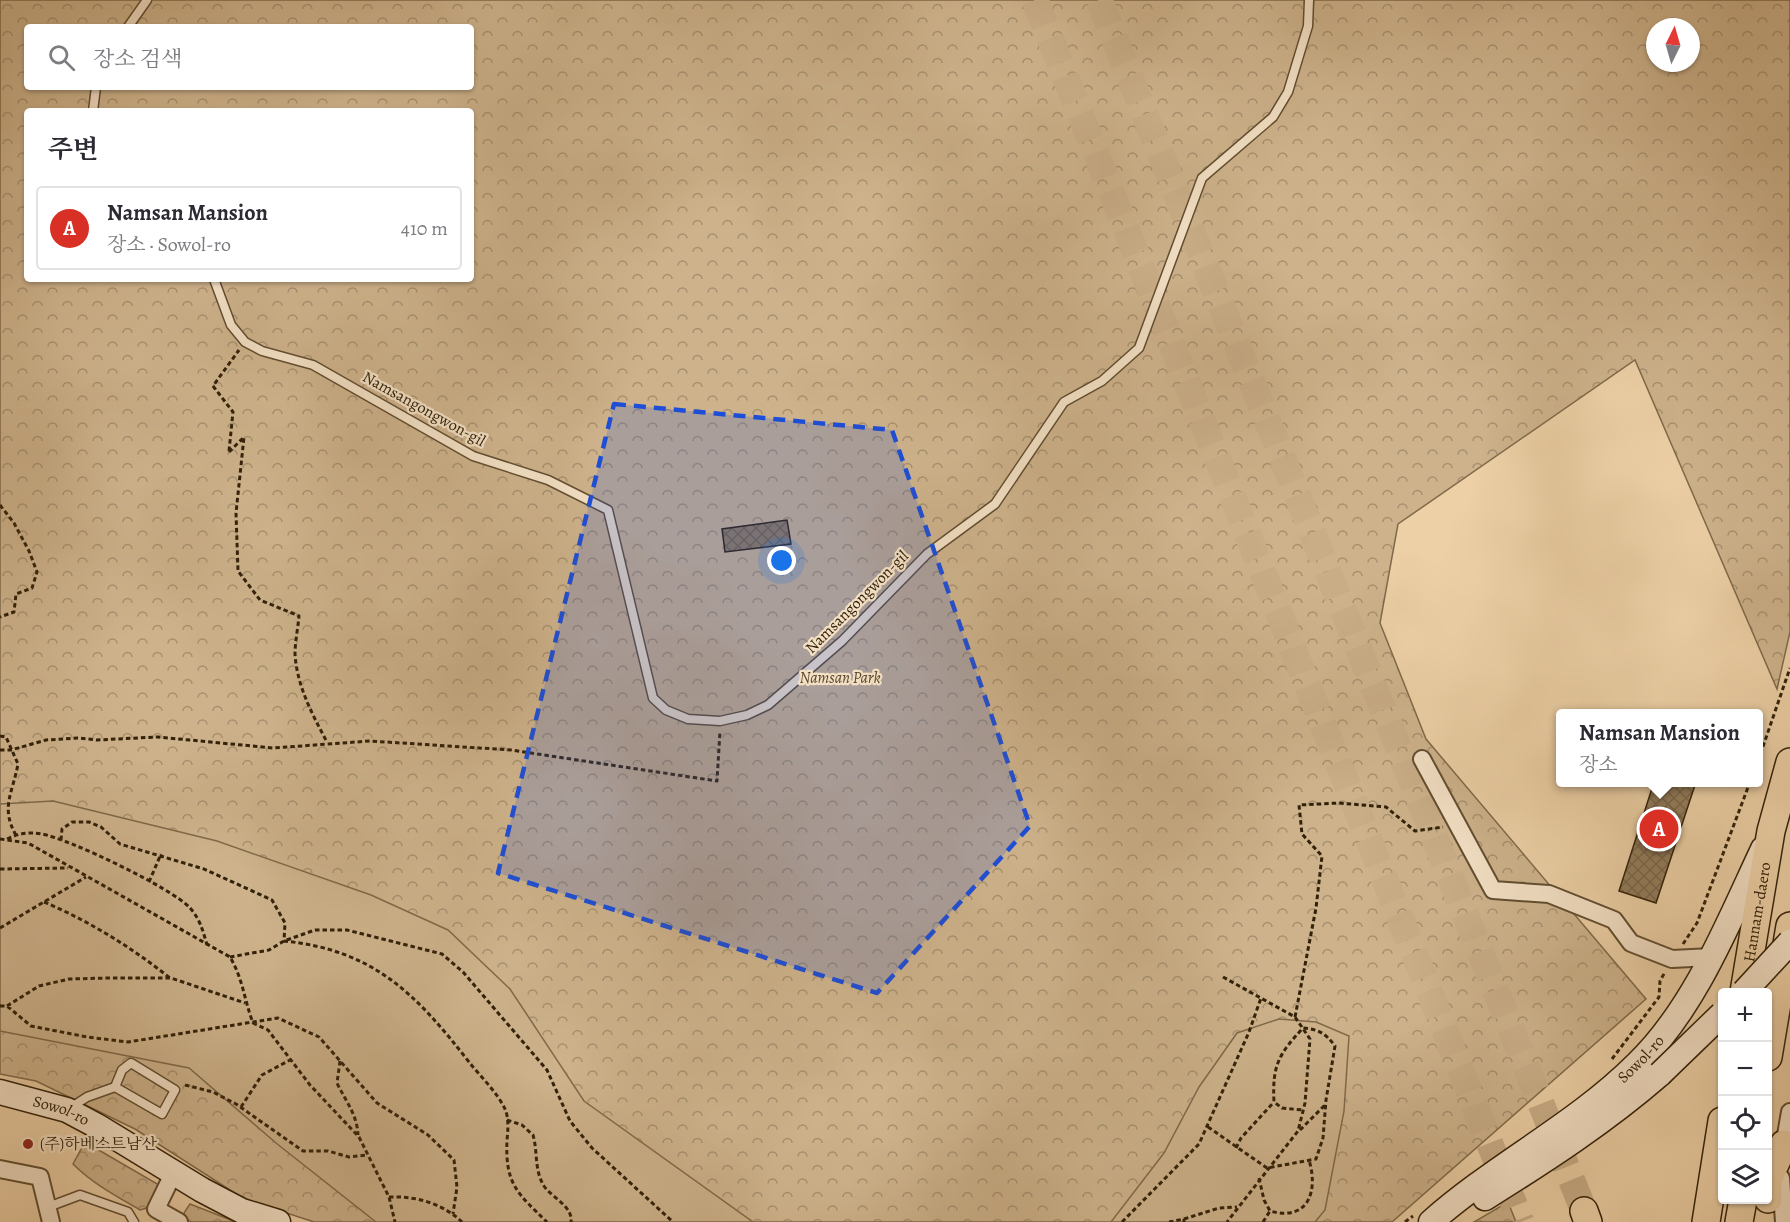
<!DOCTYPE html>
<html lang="ko">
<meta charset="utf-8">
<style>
body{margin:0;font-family:Alegreya,"Noto Serif KR",serif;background:#f2f2f3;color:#2b2b33}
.controls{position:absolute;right:18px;bottom:18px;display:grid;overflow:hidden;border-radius:6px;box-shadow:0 2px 4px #0004}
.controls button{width:54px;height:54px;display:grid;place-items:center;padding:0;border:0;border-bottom:2px solid #e1e1e2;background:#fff;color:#2b2b33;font:30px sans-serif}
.compass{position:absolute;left:1646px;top:18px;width:54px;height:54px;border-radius:50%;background:#fff;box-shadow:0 2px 4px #0004;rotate:5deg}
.you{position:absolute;left:782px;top:561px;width:21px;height:21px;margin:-15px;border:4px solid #fff;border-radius:50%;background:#1a73e8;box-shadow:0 0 0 9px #1a73e833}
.badge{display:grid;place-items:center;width:39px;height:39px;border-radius:50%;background:#d93025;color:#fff;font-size:20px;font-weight:700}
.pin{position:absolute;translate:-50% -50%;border:3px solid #fff;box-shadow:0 2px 6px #0006}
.popup{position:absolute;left:1556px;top:709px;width:207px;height:78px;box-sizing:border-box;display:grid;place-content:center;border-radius:6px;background:#fff;filter:drop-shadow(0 2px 4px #0005);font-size:20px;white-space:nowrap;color:#7c7c81}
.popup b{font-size:22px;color:#2b2b33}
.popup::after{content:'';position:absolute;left:50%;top:100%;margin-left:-12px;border:12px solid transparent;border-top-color:#fff}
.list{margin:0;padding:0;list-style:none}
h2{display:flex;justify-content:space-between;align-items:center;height:78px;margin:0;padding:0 24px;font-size:26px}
h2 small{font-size:20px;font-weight:400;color:#7c7c81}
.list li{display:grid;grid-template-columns:39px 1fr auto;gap:18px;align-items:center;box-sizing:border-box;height:84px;margin:0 12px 12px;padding:0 12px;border:2px solid #e1e1e2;border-radius:6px}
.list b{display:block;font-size:22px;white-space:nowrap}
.list p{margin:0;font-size:20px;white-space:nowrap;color:#7c7c81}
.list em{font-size:20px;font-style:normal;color:#7c7c81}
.icon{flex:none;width:33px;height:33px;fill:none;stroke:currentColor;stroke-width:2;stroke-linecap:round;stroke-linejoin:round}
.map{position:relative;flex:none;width:1790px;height:1222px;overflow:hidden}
.search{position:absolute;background:#fff;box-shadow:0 2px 4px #0004;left:24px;top:24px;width:450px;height:66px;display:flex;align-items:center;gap:15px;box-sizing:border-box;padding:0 21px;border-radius:6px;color:#7c7c81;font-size:22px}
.panel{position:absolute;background:#fff;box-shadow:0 2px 4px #0004;left:24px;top:108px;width:450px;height:174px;border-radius:6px}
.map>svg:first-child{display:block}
.forest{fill:url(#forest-crowns);stroke:#806a4a;stroke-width:1.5;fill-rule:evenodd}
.green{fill:#cdb28b;stroke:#806a4a;stroke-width:1.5}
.building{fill:url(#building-cross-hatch);stroke:#322109;stroke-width:1.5}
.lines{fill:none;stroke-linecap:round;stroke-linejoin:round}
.primary-tunnel{stroke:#c8ad87;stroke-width:27;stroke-dasharray:27 14;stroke-linecap:butt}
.service-casing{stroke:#614d30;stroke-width:11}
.minor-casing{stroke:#614d30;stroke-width:20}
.secondary-casing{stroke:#322109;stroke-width:27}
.primary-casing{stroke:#322109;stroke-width:30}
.path{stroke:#322109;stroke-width:3;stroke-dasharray:4.5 3;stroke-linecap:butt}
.service{stroke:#f3e0c5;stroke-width:8}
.minor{stroke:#f3e0c5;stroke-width:16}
.secondary{stroke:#f3e0c5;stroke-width:24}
.primary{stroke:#edd0a6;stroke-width:27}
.secondary-bridge-casing{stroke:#322109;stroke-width:27;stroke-linecap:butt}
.secondary-bridge{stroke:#f3e0c5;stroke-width:24}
.marked{fill:#1d4ed8;fill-opacity:0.2;stroke:#1d4ed8;stroke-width:4.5;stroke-dasharray:12 8;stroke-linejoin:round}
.poi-dot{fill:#8f2418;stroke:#f3e0c5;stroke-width:2}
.labels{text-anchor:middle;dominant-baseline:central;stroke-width:4.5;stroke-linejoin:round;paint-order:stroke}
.street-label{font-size:16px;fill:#322109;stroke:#f3e0c5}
.park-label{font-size:16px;font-style:italic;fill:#59452a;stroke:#f3e0c5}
.poi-label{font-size:16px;fill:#322109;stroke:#f3e0c5;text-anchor:start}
</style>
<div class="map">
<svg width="1790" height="1222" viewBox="0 0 1790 1222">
<defs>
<pattern id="forest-crowns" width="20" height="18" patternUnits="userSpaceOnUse" patternTransform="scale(1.5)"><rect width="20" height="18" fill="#cdb28b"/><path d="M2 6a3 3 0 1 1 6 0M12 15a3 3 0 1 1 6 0" fill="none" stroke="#a79070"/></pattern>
<pattern id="building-cross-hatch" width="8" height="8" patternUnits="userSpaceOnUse" patternTransform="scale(1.5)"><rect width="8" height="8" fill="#937c5b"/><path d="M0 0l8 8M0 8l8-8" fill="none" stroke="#796549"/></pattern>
</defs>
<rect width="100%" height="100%" fill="#edd0a6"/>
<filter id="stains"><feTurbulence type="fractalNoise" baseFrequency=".00333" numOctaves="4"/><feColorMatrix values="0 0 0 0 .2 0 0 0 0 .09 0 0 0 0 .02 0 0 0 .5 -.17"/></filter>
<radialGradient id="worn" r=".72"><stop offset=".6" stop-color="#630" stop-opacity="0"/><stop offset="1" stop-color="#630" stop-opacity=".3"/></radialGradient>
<path class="forest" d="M0,0H1790V632L1777,689L1635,360L1398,524L1380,623L1426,739L1646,999L1392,1222H314L244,1199L135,1129L36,1081L0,1074ZM27,27H471V87H27ZM1655,27H1691V63H1655ZM27,111H471V279H27Z
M85,1142L159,1185L147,1208L140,1210C116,1196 93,1184 73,1164Z
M1508,1202L1516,1222H1474Z
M190,1204L236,1222H188L184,1213Z"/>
<path class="green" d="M53,801L217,841L371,895L448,930L510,989L584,1101L753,1222H376L276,1143L189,1068L0,1031V804Z
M1279,1019L1316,1022L1349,1036L1344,1111L1325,1210L1315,1222H1111L1164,1153L1199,1087L1237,1033Z"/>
<path class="building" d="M787,520L791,544L725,552L722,529Z
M1654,782H1696L1656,903L1619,891Z"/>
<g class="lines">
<path class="primary-tunnel" d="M1035,0L1521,1222
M1099,0L1584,1211"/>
<g class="service-casing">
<path id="service" d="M128,27L147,0
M93,111L96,87
M214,279L231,325L245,342L262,351L313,365L473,456L548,480L608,510L653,698L666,710L688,719L720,721L747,715L768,705L842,641L927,554L995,504L1064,402L1102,381L1139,348L1202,178L1273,117L1288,92L1308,26L1309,0
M70,1108L87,1097L115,1087L162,1114L175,1090L131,1063L122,1070L115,1087
M48,1207L80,1195L128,1212L134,1222"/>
</g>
<g class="minor-casing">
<path id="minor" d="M1422,759L1493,890L1549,894L1614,920L1631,943L1672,959L1712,957
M1783,1152L1790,1112
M0,1169L40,1177L51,1222
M174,1172L156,1209L179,1222
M1781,1178L1784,1222"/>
</g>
<g class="secondary-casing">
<g id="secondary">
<path id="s1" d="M0,1092L67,1110L97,1126L202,1190L242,1211L278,1222"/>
<path d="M1485,1198C1546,1160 1606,1121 1660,1074"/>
<path id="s2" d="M1431,1222C1495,1165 1576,1125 1637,1064C1695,1008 1729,921 1763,849"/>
</g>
</g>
<g class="primary-casing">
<g id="primary">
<path id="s3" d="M1744,992L1771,831L1790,762"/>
<path d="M1768,1057L1790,926"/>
<path d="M1768,1199V1180L1784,1144"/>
<path d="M1584,1211L1588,1222"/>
<path d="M1706,1222L1722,1121"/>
<path d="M1739,1222L1743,1200"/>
</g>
</g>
<path class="path" d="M229,451L233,412L213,386L239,350
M229,452L244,437L236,513L238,571L260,600L299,616C298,628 295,642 295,654C297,686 312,714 327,742
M0,505L14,523L29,551L37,572L32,588L16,594L14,612L0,617
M0,736L6,737L18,764C13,792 0,808 16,835
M0,750H11L46,740L78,738L97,740L158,737L273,748L370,741L511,750L717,781L720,731
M1758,761L1790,668
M0,839L28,843L230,957C243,979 244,999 253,1023L268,1030L310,1085L359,1137L389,1197L395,1222
M7,839C19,833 29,832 42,834C69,839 172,888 190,908C200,919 203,931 207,945
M61,840L62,829L72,822H89L101,827L120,844L204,869L272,900L285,923L284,941C374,950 416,994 469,1062C480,1076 497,1092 505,1109C509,1118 508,1131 507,1140C505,1184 517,1193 547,1222
M0,869L68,868
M149,882L161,854
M44,902C89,921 131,947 170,978
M0,928L86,877
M1683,944L1697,923L1750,782
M230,957L269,950L284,941L315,930H347L442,954L463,972L547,1070L570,1121L592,1148L673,1222
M1223,977L1295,1017L1310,1039L1305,1103L1298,1131L1227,1222
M0,1006H7L31,1026L87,1037L128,1042L278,1018L319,1037L377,1103L428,1135L454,1160L457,1187L453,1214
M7,1006L39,986L69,979L108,978H171L245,1003
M1295,1017L1316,908L1322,856L1302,834L1299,805L1339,803L1386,807L1415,831L1443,827
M1612,1059L1659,997L1660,981L1665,972
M340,1061L337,1083C346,1102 357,1114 358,1135
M185,1085L213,1092L236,1104L303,1151H328L349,1157L367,1155
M241,1107L262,1075L290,1060
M507,1120L522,1125L533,1135C538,1152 534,1170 544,1186C552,1198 573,1206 571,1222
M1208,1127L1267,1168L1316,1159L1323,1138L1326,1100L1335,1046C1326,1034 1319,1029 1303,1028C1279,1054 1272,1065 1274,1102L1282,1108L1303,1110
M1300,1130L1325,1105
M1236,1148L1241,1138L1274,1102
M1259,1178L1264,1200L1270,1211C1310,1222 1318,1189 1309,1160
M389,1197C416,1196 442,1203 462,1222
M1184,1219L1219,1208L1237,1207
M1122,1222L1199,1144L1249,1032L1261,998
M1169,1222L1184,1219V1222
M1263,1222L1270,1211
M1405,1222L1413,1216"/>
<use href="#service" class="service"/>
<use href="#minor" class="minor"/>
<use href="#secondary" class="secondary"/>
<use href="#primary" class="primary"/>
<g class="secondary-bridge-casing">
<path id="secondary-bridge" d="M1744,992L1790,942
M1660,1074L1722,1014"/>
</g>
<use href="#secondary-bridge" class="secondary-bridge"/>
</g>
<path class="marked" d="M614,404L892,430L1030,826L877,993L498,873Z"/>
<circle class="poi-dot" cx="28" cy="1144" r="6"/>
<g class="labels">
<g class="street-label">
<text transform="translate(424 409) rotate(29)">Namsangongwon-gil</text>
<text transform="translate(857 602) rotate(-45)">Namsangongwon-gil</text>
<text stroke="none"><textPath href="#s3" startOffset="81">Hannam-daero</textPath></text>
<text stroke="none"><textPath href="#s2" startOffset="266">Sowol-ro</textPath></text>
<text stroke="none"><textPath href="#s1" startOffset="64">Sowol-ro</textPath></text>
</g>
<g class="park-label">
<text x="840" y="678">Namsan Park</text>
</g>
<g class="poi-label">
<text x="40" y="1144">(주)하베스트남산</text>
</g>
</g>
<rect width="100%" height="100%" filter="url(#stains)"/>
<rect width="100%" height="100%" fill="url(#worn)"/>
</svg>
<div class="controls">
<button>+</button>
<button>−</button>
<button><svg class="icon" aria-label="locate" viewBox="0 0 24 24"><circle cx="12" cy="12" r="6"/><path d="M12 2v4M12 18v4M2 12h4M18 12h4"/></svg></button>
<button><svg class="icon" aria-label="layers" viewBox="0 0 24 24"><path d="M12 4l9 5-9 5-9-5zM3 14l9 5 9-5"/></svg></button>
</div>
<svg class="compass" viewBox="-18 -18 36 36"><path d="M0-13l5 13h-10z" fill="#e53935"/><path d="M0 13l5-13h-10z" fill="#7c7c81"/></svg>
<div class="you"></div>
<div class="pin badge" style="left:1659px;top:829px">A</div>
<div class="popup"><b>Namsan Mansion</b>장소</div>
<div class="search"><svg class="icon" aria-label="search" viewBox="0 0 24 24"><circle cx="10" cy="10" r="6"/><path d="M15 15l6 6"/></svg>장소 검색</div>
<section class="panel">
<h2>주변<small></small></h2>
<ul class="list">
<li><span class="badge">A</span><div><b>Namsan Mansion</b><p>장소 · Sowol-ro</p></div><em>410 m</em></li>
</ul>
</section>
</div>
